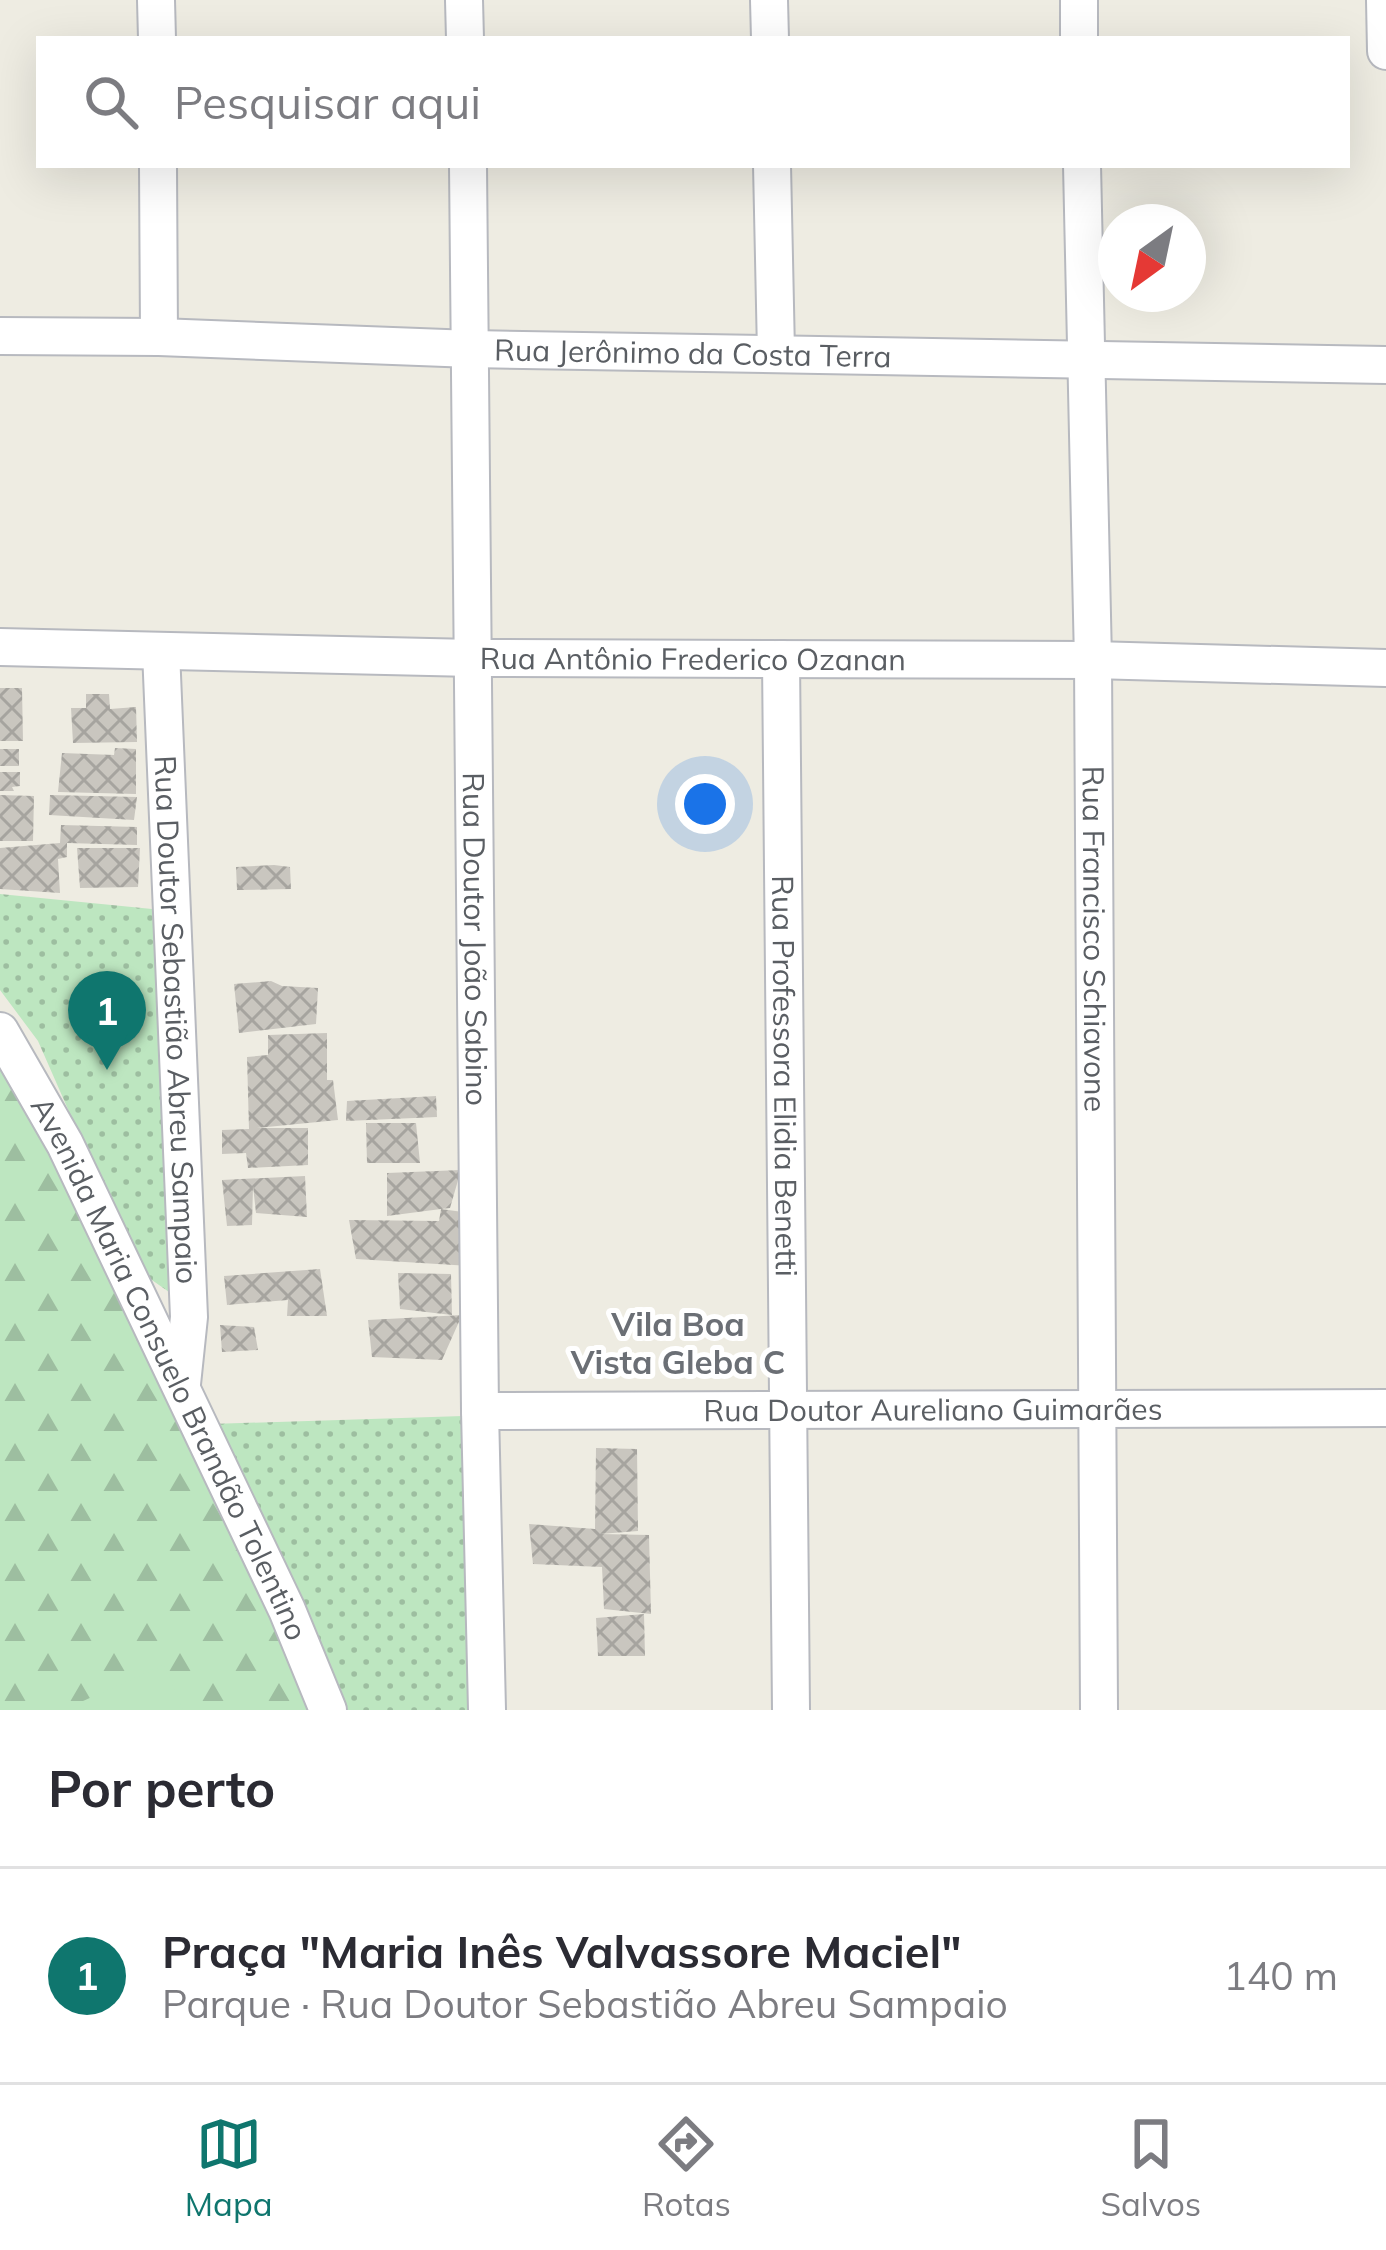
<!DOCTYPE html>
<html lang="pt">
<meta charset="utf-8">
<style>
body{margin:0;font-family:Mulish,sans-serif;background:#f7f7f7;color:#2b2b33}
.compass{position:absolute;left:1098px;top:204px;width:108px;height:108px;border-radius:50%;background:#fff;box-shadow:0 12px 48px #0002;rotate:213deg}
.you{position:absolute;left:705px;top:804px;width:42px;height:42px;margin:-30px;border:9px solid #fff;border-radius:50%;background:#1a73e8;box-shadow:0 0 0 18px #1a73e833}
.badge{display:grid;place-items:center;width:78px;height:78px;border-radius:50%;background:#0f766e;color:#fff;font-size:39px;font-weight:700}
.pin{position:absolute;translate:-50% -99px;filter:drop-shadow(0 3px 6px #0008)}
.pin::after{content:'';position:absolute;top:63px;width:42px;height:36px;background:inherit;clip-path:polygon(0 0,100% 0,50% 100%)}
.list{margin:0;padding:0;list-style:none}
h2{display:flex;justify-content:space-between;align-items:center;height:156px;margin:0;padding:0 48px;font-size:51px}
h2 small{font-size:39px;font-weight:400;color:#7c7c81}
.list li{display:grid;grid-template-columns:78px 1fr auto;gap:36px;align-items:center;box-sizing:border-box;height:216px;padding:0 48px;border-top:3px solid #e1e1e2}
.list b{display:block;font-size:45px;white-space:nowrap}
.list p{margin:0;font-size:39px;white-space:nowrap;color:#7c7c81}
.list em{font-size:39px;font-style:normal;color:#7c7c81}
.icon{flex:none;width:66px;height:66px;fill:none;stroke:currentColor;stroke-width:2;stroke-linecap:round;stroke-linejoin:round}
.map{position:relative;flex:none;width:1386px;height:1710px;overflow:hidden}
.search{position:absolute;background:#fff;box-shadow:0 12px 48px #0002;left:36px;right:36px;top:36px;height:132px;display:flex;align-items:center;gap:30px;box-sizing:border-box;padding:0 42px;border-radius:0px;color:#7c7c81;font-size:45px}
.sheet{height:372px;background:#fff}
nav{display:flex;justify-content:space-around;align-items:center;box-sizing:border-box;height:168px;border-top:3px solid #e1e1e2;background:#fff;font-size:33px;color:#7c7c81}
nav a{display:grid;justify-items:center;gap:6px}
nav .on{color:#0f766e}
.map>svg:first-child{display:block}
.forest{fill:url(#forest-firs)}
.park{fill:url(#park-dots)}
.pitch{fill:#bde6c0}
.building{fill:url(#building-cross-hatch)}
.lines{fill:none;stroke-linecap:round;stroke-linejoin:round}
.street-casing{stroke:#b7b9bf;stroke-width:40}
.street{stroke:#fff;stroke-width:36}
.labels{text-anchor:middle;dominant-baseline:central;stroke-width:10;stroke-linejoin:round;paint-order:stroke}
.street-label{font-size:30px;fill:#5a5e63;stroke:#fff}
.neighbourhood-label{font-size:33px;font-weight:bold;fill:#6b6f75;stroke:#fff}
</style>
<div class="map">
<svg width="1386" height="1710" viewBox="0 0 1386 1710">
<defs>
<pattern id="forest-firs" width="22" height="20" patternUnits="userSpaceOnUse" patternTransform="scale(3)"><rect width="22" height="20" fill="#bde6c0"/><path d="M5 1l3.5 6h-7zM16 11l3.5 6h-7z" fill="#9dbea0"/></pattern>
<pattern id="park-dots" width="8" height="8" patternUnits="userSpaceOnUse" patternTransform="scale(3)"><rect width="8" height="8" fill="#bde6c0"/><path d="M2 2h.1M6 6h.1" fill="none" stroke="#9dbea0" stroke-width="1.8" stroke-linecap="round"/></pattern>
<pattern id="building-cross-hatch" width="8" height="8" patternUnits="userSpaceOnUse" patternTransform="scale(3)"><rect width="8" height="8" fill="#c9c6bf"/><path d="M0 0l8 8M0 8l8-8" fill="none" stroke="#a6a49f"/></pattern>
</defs>
<rect width="100%" height="100%" fill="#eeece2"/>
<path class="forest" d="M0,1052L53,1139L316,1710H0Z"/>
<path class="park" d="M0,894L152,909L179,1299L139,1271L38,1041L0,990Z
M463,1416L473,1710H345L211,1424Z"/>
<path class="pitch" d="M164,1665L183,1710H87L83,1701Z"/>
<path class="building" d="M0,688H22L23,741H0Z
M86,694H109L110,709L136,707L137,742L73,743L71,708H86Z
M115,748L136,749V794L58,792L62,753L114,755Z
M0,749H19V766H0Z
M0,772H20V786L12,787L14,791H0Z
M0,795L34,796L33,841H0Z
M50,795L137,797L134,820L49,815Z
M61,825L137,827V845L67,843V857L58,859L60,893L0,889V848L60,843Z
M77,848H140L138,887L80,888Z
M274,865L290,867L291,889L237,890L236,867Z
M271,981L282,986L318,988L316,1024L239,1033L234,984Z
M327,1033V1080H333L338,1120L257,1128H308V1165L248,1168L246,1153L222,1154V1130L249,1129L247,1057L268,1055V1035Z
M436,1096L437,1117L346,1121L347,1101Z
M366,1123H416L420,1163H367Z
M461,1170L450,1208L441,1209L470,1213V1266L356,1259L349,1220L439,1221L441,1209L387,1216V1173Z
M305,1176L307,1217L256,1213L253,1186L252,1225L227,1226L222,1180Z
M320,1269L327,1316H287L288,1300L227,1305L224,1276Z
M398,1273L451,1274L452,1315L400,1309Z
M462,1315L442,1360L372,1357L368,1320Z
M220,1325L254,1327L258,1350L222,1352Z
M596,1448L637,1449L638,1531L600,1534L649,1535L651,1614L604,1609L602,1567L533,1564L529,1524L595,1529Z
M644,1614L645,1656H598L596,1618Z"/>
<g class="lines">
<g class="street-casing">
<g id="street">
<path d="M156,0L157,39"/>
<path d="M464,0L465,39"/>
<path d="M769,0L770,39"/>
<path d="M1079,0V39"/>
<path d="M1385,0L1386,51"/>
<path d="M158,165L159,337"/>
<path id="s1" d="M468,165L480,1411L487,1710"/>
<path d="M772,165L776,352"/>
<path id="s2" d="M1082,165L1093,660L1099,1710"/>
<path id="s3" d="M0,336L159,337L472,349L1386,365"/>
<path id="s4" d="M0,647L473,658L1093,660L1386,668"/>
<path id="s5" d="M161,651L189,1317L182,1384"/>
<path id="s6" d="M781,659L791,1710"/>
<path id="s7" d="M0,1031L65,1144L287,1610L328,1710"/>
<path id="s8" d="M480,1411L1386,1408"/>
</g>
</g>
<use href="#street" class="street"/>
</g>
<g class="labels">
<g class="street-label">
<text stroke="none"><textPath href="#s3" startOffset="693">Rua Jerônimo da Costa Terra</textPath></text>
<text stroke="none"><textPath href="#s4" startOffset="693">Rua Antônio Frederico Ozanan</textPath></text>
<text stroke="none"><textPath href="#s2" startOffset="774">Rua Francisco Schiavone</textPath></text>
<text stroke="none"><textPath href="#s1" startOffset="774">Rua Doutor João Sabino</textPath></text>
<text stroke="none"><textPath href="#s5" startOffset="369">Rua Doutor Sebastião Abreu Sampaio</textPath></text>
<text stroke="none"><textPath href="#s6" startOffset="417">Rua Professora Elidia Benetti</textPath></text>
<text stroke="none"><textPath href="#s7" startOffset="378">Avenida Maria Consuelo Brandão Tolentino</textPath></text>
<text stroke="none"><textPath href="#s8" startOffset="453">Rua Doutor Aureliano Guimarães</textPath></text>
</g>
<g class="neighbourhood-label">
<text x="678" y="1323">Vila Boa<tspan x="678" dy="38">Vista Gleba C</tspan></text>
</g>
</g>
</svg>
<svg class="compass" viewBox="-18 -18 36 36"><path d="M0-13l5 13h-10z" fill="#e53935"/><path d="M0 13l5-13h-10z" fill="#7c7c81"/></svg>
<div class="you"></div>
<div class="pin badge" style="left:107px;top:1070px">1</div>
<div class="search"><svg class="icon" aria-label="search" viewBox="0 0 24 24"><circle cx="10" cy="10" r="6"/><path d="M15 15l6 6"/></svg>Pesquisar aqui</div>
</div>
<section class="sheet">
<h2>Por perto<small></small></h2>
<ul class="list">
<li><span class="badge">1</span><div><b>Praça &quot;Maria Inês Valvassore Maciel&quot;</b><p>Parque · Rua Doutor Sebastião Abreu Sampaio</p></div><em>140 m</em></li>
</ul>
</section>
<nav>
<a class="on"><svg class="icon" aria-label="map" viewBox="0 0 24 24"><path d="M3 6l6-2 6 2 6-2v14l-6 2-6-2-6 2zM9 4v14M15 6v14"/></svg>Mapa</a>
<a><svg class="icon" aria-label="directions" viewBox="0 0 24 24"><path d="M12 3l9 9-9 9-9-9zM9 14v-3h6M13 9l2 2-2 2"/></svg>Rotas</a>
<a><svg class="icon" aria-label="saved" viewBox="0 0 24 24"><path d="M7 4h10v16l-5-4-5 4z"/></svg>Salvos</a>
</nav>
